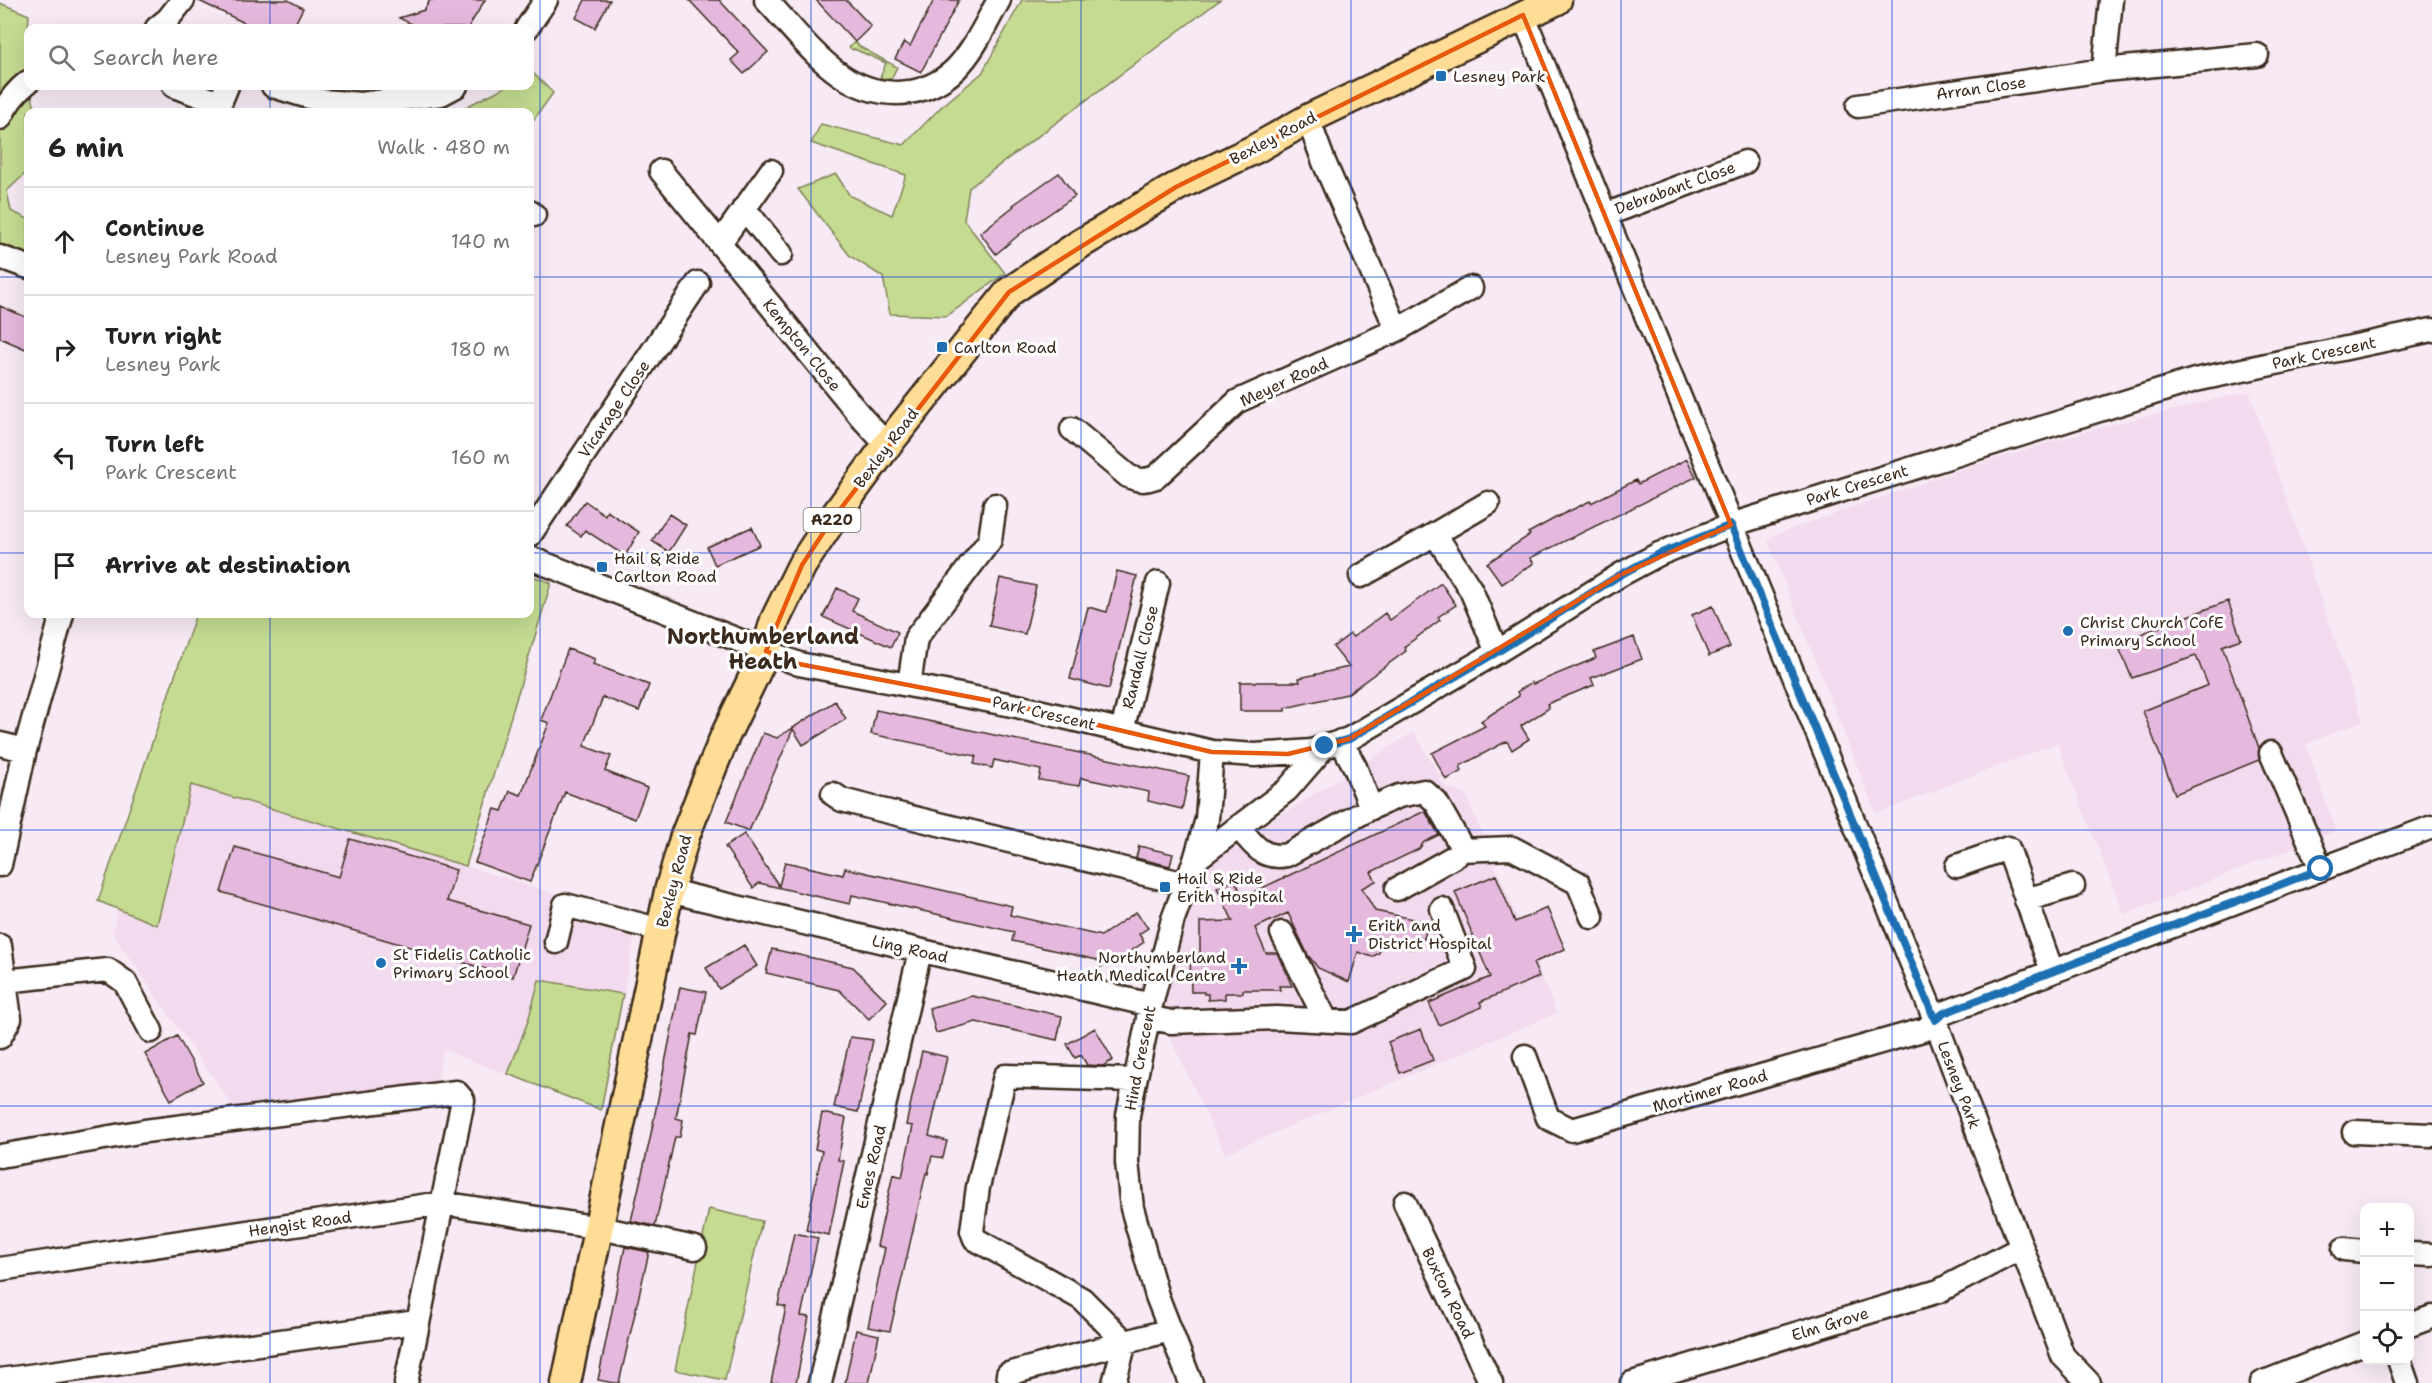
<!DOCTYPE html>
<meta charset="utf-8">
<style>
body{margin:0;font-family:"Shantell Sans",sans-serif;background:#f2f2f2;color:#222}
.controls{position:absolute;right:18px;bottom:18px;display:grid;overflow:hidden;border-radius:12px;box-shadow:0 6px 24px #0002}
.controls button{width:54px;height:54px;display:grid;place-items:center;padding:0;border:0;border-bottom:2px solid #e0e0e0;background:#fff;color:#222;font:30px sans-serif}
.stop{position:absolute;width:18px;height:18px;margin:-14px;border:4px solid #1f6fb2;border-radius:50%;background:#fff}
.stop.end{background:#1f6fb2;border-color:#fff;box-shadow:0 2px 6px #0008}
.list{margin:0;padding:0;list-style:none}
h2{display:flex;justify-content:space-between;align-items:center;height:78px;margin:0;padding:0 24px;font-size:26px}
h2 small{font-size:20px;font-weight:400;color:#767676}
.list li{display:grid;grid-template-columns:39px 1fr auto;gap:18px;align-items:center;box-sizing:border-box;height:108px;padding:0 24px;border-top:2px solid #e0e0e0}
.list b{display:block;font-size:22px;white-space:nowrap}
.list p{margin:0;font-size:20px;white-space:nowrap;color:#767676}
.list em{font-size:20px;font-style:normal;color:#767676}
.icon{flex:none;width:33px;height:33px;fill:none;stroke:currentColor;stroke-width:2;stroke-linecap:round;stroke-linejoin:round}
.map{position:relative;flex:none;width:2432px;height:1383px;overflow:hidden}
.search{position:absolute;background:#fff;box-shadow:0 6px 24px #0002;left:24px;top:24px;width:510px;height:66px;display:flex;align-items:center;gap:15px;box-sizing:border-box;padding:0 21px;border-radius:12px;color:#767676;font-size:22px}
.panel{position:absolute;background:#fff;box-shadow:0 6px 24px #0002;left:24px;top:108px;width:510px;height:510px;border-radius:12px}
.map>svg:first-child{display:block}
.built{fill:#f2dbee}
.green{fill:#c4db91;stroke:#808258;stroke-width:1.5}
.building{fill:#e5b9dd;stroke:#3b2a1e;stroke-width:1.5}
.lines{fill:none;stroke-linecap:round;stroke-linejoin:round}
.minor-casing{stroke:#3b2a1e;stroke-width:27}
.major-casing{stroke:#3b2a1e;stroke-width:33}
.minor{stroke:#fff;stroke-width:22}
.major{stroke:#ffdd96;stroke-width:28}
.route{stroke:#1f6fb2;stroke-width:8}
.marked{fill:none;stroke:#e8590c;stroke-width:4.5;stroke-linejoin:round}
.grid{fill:none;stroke:#1d4ed8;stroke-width:1.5;stroke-opacity:0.55}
.poi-dot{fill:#1f6fb2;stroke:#fff;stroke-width:2}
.labels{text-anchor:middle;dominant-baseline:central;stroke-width:6;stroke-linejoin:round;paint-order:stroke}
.shield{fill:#fff;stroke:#766a62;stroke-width:1.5}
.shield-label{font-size:15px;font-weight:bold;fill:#3b2a1e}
.poi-label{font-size:16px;fill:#3b2a1e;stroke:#fff;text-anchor:start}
.street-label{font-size:16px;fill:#3b2a1e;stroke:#fff}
.district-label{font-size:22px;font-weight:bold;fill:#3b2a1e;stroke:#fff}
</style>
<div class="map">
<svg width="2432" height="1383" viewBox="0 0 2432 1383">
<rect width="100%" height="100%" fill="#f7eaf5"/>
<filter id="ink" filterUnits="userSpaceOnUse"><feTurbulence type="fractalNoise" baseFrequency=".0167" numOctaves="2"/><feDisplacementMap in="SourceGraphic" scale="12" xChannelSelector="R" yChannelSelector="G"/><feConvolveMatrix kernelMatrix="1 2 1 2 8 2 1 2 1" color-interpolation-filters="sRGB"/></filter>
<g filter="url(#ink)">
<path class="built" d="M2249,391L2363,721L2306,744L2336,831L2124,915L2057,743L1876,814L1768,541L1774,535L1956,471L2091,430Z
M1414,732L1446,787L1466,795L1557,1013L1225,1154L1163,1023L1162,1006L1205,862Z
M154,764L466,866L638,919L601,1110L443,1050L435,1089L238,1114L112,933Z"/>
<path class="green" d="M1022,0H1220L969,188L964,220L1005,273L947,316L890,314L883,277L850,256L798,189L836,174L850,196L892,215L906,175L811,143L821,124L904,145L941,107L982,73Z
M0,3L29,15L25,71L36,112H28V171L7,191L11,211L28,219V258L0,245Z
M855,42L860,47L897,67L891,79L880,78L886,63L854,49L853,50L849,47Z
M532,72L553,93L530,125V112H456L507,86H530V74Z
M530,575L551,583L466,866L191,785L157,925L98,901L196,614H530Z
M539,980L623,994L601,1110L508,1074L528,1021Z
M709,1209L762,1221L725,1380L675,1370Z"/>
<path class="building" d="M197,0H288L303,8L293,28H255Z
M430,0H485L468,28H420L399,18L424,10Z
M585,0H610L595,28L576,18Z
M689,0H719L768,52L744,74L731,60L739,53Z
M816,0H846L871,26L855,42Z
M934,0H959L921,72L895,59L904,42L910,46Z
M1059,173L1075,196L1020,234L996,254L980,233L1014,206L1013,205Z
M0,306L28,318V350L0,338Z
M1687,459L1696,477L1530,558L1534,563L1502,584L1487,563L1530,535L1528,533L1559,516L1590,501L1591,503L1636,480L1638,484Z
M585,501L605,515L607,511L639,532L625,556L585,530L581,536L567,526Z
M669,514L686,525L669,552L652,541Z
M752,527L760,545L715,565L707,547Z
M1117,571L1137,576L1109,689L1070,679L1088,607L1107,612Z
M1000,578L1036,586L1025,634L989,626Z
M1441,583L1456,605L1438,617L1440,620L1404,647L1406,651L1347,694L1285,708V711H1240V682H1300L1299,678L1349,667L1333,647L1350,634L1353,637L1385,613L1390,620Z
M837,588L858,598L852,611L898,632L891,647L823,617Z
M2228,601L2241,639L2222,646L2259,748V760L2175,794L2143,711L2208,685L2196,656L2132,678L2117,643Z
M1713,606L1730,647L1709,656L1692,615Z
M1634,637L1642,659L1591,678L1594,685L1547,704L1549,708L1521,726L1529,739L1512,750L1507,741L1460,766L1462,771L1446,780L1432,753L1485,726L1481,721L1519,696L1517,692L1532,682L1533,684L1596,658L1594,652Z
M568,649L595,659L593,664L649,685L639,711L603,697L584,746L611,756L605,771L647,788L635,819L565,792L530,882L475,862L495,809L502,811L510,791L521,795L549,723L541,720Z
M835,701L846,719L803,745L793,729L749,831L726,822L763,733L777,738Z
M876,710L1189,776L1182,809L1148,801L1149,792L1081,778L1079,786L1039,780L1041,770L994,760L992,768L974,764L976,756L871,734Z
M1425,811L1439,835L1424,842L1419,849L1371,872L1376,881L1362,888L1375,911L1428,922L1424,939L1416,937L1413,949L1382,943L1379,953L1372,957L1358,952L1349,982L1318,968L1308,955L1288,913L1255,928L1266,953H1277L1292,986H1279L1280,990H1243V993H1225V999L1208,1000V994H1204V992H1191L1190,955H1200V922L1233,921L1217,888L1235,880L1243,897Z
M744,834L779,886L785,862L843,875L845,868L1012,906L1010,915L1101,936L1136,912L1148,928L1139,934L1144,942L1114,963L1112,960L1101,967L1097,960L1012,941L1014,932L936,914L852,895L850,904L759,883L753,888L725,847Z
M350,839L456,870L447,901L529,924L513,977L221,892L235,847L339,877Z
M1139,846L1173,854L1170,866L1136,858Z
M1496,875L1515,922L1547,908L1565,949L1533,963L1539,977L1480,1002L1482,1007L1439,1025L1429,1003L1490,977L1455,892Z
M744,945L757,966L719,989L706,968Z
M772,949L853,967L887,1001L869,1019L839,990L766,973Z
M680,987L706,992L697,1035L692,1034L676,1118L683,1120L680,1137H675L655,1226L631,1221L650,1139Z
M972,996L1062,1016L1057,1040L976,1022L936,1033L929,1008Z
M1095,1028L1113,1060L1103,1066L1087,1065L1081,1055L1075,1058L1067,1044Z
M1421,1029L1433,1060L1400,1073L1388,1042Z
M177,1036L203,1082L171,1100L145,1054Z
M850,1037L873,1040L858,1112L834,1107Z
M922,1051L947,1057L929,1136L947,1141L943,1158L932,1156L928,1174L926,1173L890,1331L868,1327L885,1248L877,1246L893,1174L902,1177L913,1126L906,1125Z
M822,1113L846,1118L838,1160L844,1161L829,1235L806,1230L822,1151L815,1149Z
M794,1233L818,1238L801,1316L809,1317L796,1383H771L786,1307L778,1305Z
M625,1247L649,1252L619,1383H614L598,1380Z
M856,1330L879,1335L869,1383H845Z"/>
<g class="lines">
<g class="minor-casing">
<path id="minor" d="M766,0C807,43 843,101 910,92C929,89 949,78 961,63C977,45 987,21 999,0
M1523,15L1935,1020L2063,1356L2089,1383
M157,28L168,19L183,0
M527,28L546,0
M2104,70L2111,0
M174,86L220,103L227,86
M273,86L322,101L361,104L441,94L456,86
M1858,106L2104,70L2257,55
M0,118C7,103 15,92 28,82
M1308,119L1324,162L1397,330
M661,171L862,418L887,445
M744,208L781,254
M530,212L534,215
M1605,215L1745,162
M720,243L771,171
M0,257L28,267
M1072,429L1128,476C1139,481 1145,481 1156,477L1238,401L1397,330L1471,288
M1435,534L1488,503
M530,535L698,283
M530,558L799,664L1017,706L1212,752L1255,755L1311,751L1349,739L1497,652L1620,575L1659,554L1731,525L2195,380L2432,330
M1361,576L1435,534L1471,590L1497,652
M909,685L916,638L990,540L995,505
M1122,731L1158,583
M1341,741L1355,767L1371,808
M0,744L25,750
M2271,753L2321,869
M833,794L842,800L877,809L1186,884
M1239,827C1252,844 1263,860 1287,855L1371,808L1399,796L1424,791L1436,802L1460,844V850L1457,855L1397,889
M1460,850L1512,848L1578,883L1592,917
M1195,860L1287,790L1325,746
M0,865L25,750L62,614
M1957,866L2008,848L2052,971
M669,891L1151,1005
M2026,900L2073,886
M1282,933L1326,1020
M556,942L565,905L661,930
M0,946L10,1019L0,1037
M5,981L108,970L125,982L151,1031
M1148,1017L1171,1022L1277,1018L1351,1022L1465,969L1442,909
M1525,1056L1548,1118L1572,1130L1926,1029L1944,1013L2432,827
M2354,1132L2432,1135
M0,1156L145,1131L456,1092L463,1100L406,1383
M1405,1203L1491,1383
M2344,1249L2364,1251
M2410,1254L2432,1255
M0,1269L442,1203L600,1228L695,1248
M2410,1325L2432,1317
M2399,1360L2407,1383
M1008,1374L1170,1330
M0,1380L417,1322
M820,1383L920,951
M1114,1383L1125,1342L1082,1299L975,1239L972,1231L978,1187L1005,1076L1134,1080
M1191,1383L1157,1296L1132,1208L1127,1162L1128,1115L1151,1005L1173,919L1195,860L1207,819L1212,752
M1632,1383L1939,1291L2021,1248
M2262,1383L2364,1343"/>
</g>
<g class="major-casing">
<path id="major" d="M566,1383L669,891L685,836L707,780L725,736L766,651L775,620L802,565L831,521L887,445L1009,292L1080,244L1176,187L1255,149L1308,119L1557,0"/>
</g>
<use href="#minor" class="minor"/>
<use href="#major" class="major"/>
</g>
</g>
<g class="lines" filter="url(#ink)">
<path class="route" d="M1325,746L1349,739L1497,652L1620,575L1659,554L1731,525L1935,1020L1944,1013L2321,869"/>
</g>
<path class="marked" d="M1523,15L1731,525L1620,575L1349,739L1288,754L1212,752L1017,706L799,664L766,651L802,565L831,521L1009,292L1176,187Z"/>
<path class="grid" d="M270,0V28M540,0V1383M811,0V1383M1081,0V1383M1351,0V1383M1621,0V1383M1892,0V1383M2162,0V1383M270,86V112M0,277H28M530,277H2432M0,553H28M530,553H2432M270,614V1383M0,830H2432M0,1106H2432"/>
<g class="poi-dot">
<rect x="1435" y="70" width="12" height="12" rx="3"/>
<rect x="936" y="341" width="12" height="12" rx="3"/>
<rect x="596" y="561" width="12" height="12" rx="3"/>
<circle cx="2068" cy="631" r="6"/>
<rect x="1159" y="881" width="12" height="12" rx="3"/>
<path d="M1351 925h6v6h6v6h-6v6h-6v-6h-6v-6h6z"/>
<circle cx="381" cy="963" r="6"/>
<path d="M1236 957h6v6h6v6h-6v6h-6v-6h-6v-6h6z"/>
</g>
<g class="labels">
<rect class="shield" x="803.5" y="508" width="57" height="24" rx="4.5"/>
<g class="shield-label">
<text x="832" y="520">A220</text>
</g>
<g class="poi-label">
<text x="1453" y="76">Lesney Park</text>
<text x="954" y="347">Carlton Road</text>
<text x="614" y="558">Hail &amp; Ride<tspan x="614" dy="18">Carlton Road</tspan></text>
<text x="2080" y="622">Christ Church CofE<tspan x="2080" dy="18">Primary School</tspan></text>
<text x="1177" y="878">Hail &amp; Ride<tspan x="1177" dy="18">Erith Hospital</tspan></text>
<text x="1368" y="925">Erith and<tspan x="1368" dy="18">District Hospital</tspan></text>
<text x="393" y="954">St Fidelis Catholic<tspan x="393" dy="18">Primary School</tspan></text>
<text x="1226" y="957" text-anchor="end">Northumberland<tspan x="1226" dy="18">Heath Medical Centre</tspan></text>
</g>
<g class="street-label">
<text transform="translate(1981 88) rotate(-8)">Arran Close</text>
<text transform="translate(1273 138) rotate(-28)">Bexley Road</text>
<text transform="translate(1675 188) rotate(-20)">Debrabant Close</text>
<text transform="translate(802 345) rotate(51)">Kempton Close</text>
<text transform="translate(2324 353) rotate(-12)">Park Crescent</text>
<text transform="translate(1284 382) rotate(-25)">Meyer Road</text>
<text transform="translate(614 409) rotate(-56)">Vicarage Close</text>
<text transform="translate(886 448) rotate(-53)">Bexley Road</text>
<text transform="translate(1857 485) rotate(-17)">Park Crescent</text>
<text transform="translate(1140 657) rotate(-76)">Randall Close</text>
<text transform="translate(1044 713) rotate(13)">Park Crescent</text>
<text transform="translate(674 881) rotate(-75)">Bexley Road</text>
<text transform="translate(910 949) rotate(13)">Ling Road</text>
<text transform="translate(1140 1058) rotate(-79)">Hind Crescent</text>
<text transform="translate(1959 1085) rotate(69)">Lesney Park</text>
<text transform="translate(1710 1091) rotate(-16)">Mortimer Road</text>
<text transform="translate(871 1167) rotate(-77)">Emes Road</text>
<text transform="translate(300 1224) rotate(-8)">Hengist Road</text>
<text transform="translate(1448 1293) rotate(64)">Buxton Road</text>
<text transform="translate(1830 1324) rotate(-17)">Elm Grove</text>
</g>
<g class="district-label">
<text x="763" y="636">Northumberland<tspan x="763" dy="25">Heath</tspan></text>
</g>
</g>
</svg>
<div class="controls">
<button>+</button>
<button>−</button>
<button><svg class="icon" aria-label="locate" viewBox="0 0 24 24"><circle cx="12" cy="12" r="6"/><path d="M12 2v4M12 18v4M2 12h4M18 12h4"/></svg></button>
</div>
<div class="stop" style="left:2321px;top:869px"></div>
<div class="stop end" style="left:1325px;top:746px"></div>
<div class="search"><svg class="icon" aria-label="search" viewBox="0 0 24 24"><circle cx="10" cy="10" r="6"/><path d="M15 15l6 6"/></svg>Search here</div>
<section class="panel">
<h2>6 min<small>Walk · 480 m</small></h2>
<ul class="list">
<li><svg class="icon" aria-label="ahead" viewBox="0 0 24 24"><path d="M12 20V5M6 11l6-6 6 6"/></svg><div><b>Continue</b><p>Lesney Park Road</p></div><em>140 m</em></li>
<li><svg class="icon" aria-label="right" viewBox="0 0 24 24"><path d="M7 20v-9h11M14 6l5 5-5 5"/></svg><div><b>Turn right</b><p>Lesney Park</p></div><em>180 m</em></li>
<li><svg class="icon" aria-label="left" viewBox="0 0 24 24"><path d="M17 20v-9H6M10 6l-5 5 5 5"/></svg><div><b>Turn left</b><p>Park Crescent</p></div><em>160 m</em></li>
<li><svg class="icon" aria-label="arrive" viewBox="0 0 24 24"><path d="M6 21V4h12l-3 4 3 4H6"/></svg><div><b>Arrive at destination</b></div></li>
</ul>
</section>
</div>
